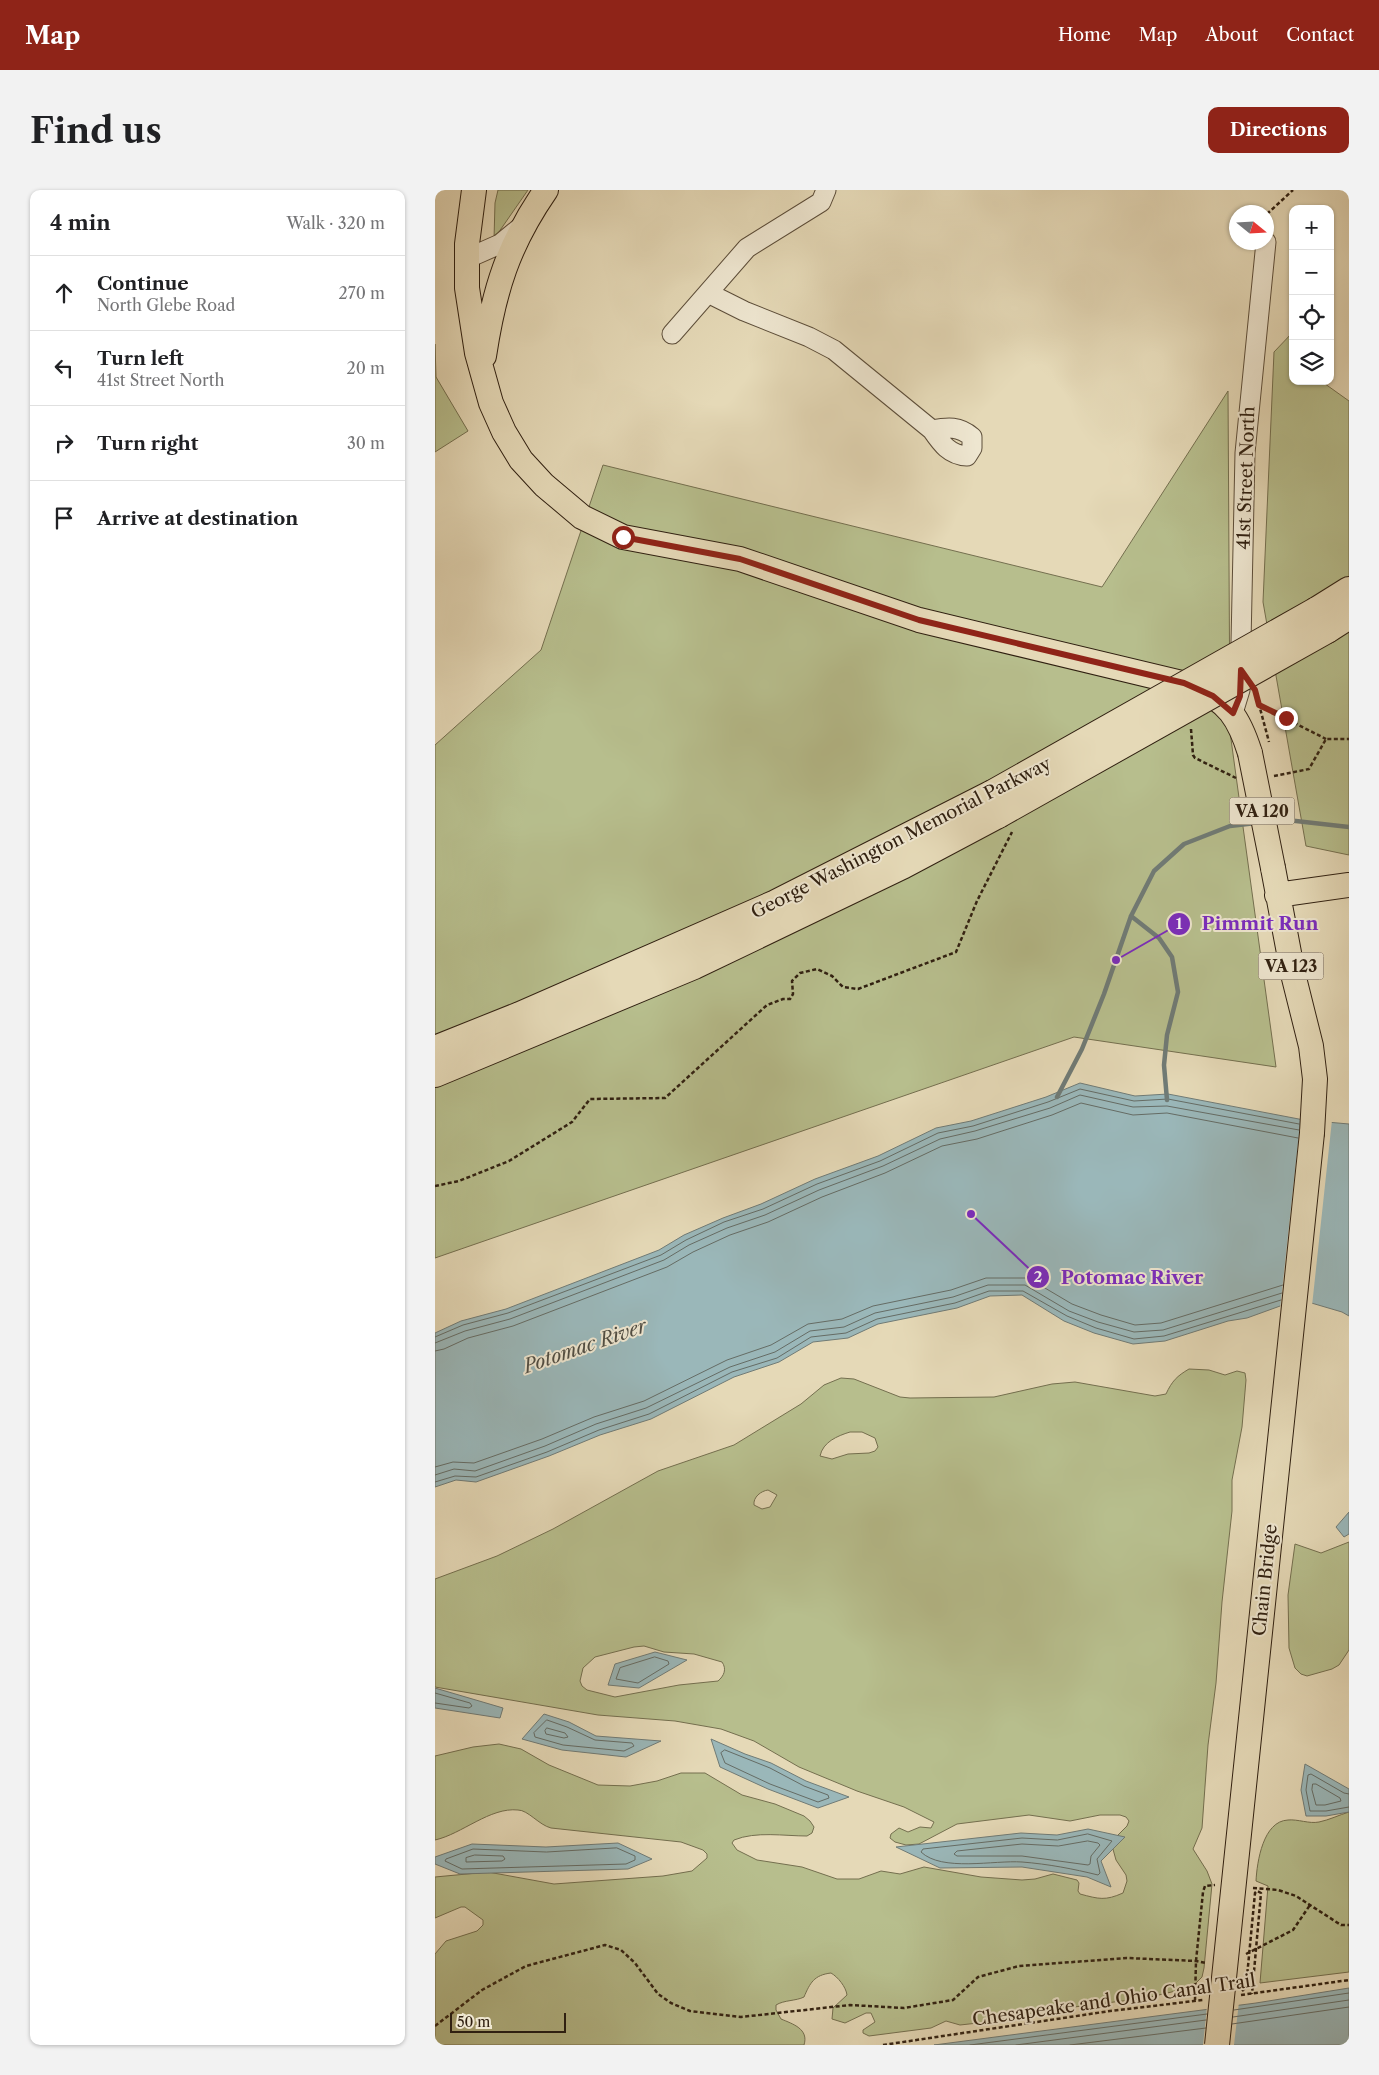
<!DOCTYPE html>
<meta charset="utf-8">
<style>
body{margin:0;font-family:"Libre Caslon Text",serif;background:#f2f2f2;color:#202124}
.controls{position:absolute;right:15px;top:15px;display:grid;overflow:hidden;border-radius:10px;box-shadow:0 1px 4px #0004}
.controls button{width:45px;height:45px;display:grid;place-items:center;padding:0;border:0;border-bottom:1px solid #e0e0e0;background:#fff;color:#202124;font:25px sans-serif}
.compass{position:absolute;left:794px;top:15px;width:45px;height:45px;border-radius:50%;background:#fff;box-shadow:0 1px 4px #0004;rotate:108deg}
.scale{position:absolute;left:15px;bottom:12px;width:116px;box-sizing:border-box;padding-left:5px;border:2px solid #302011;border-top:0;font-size:14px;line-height:18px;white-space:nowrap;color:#302011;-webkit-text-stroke:4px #eee6d0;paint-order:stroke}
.stop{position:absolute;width:15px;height:15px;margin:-11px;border:4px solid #8f2418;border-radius:50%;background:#fff}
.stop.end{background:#8f2418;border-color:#fff;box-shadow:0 1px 5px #0008}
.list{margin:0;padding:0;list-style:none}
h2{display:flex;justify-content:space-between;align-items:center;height:65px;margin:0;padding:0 20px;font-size:21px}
h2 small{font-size:16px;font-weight:400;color:#757577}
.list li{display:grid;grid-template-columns:32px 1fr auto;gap:15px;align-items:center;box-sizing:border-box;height:75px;padding:0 20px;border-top:1px solid #e0e0e0}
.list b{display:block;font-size:19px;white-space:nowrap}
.list p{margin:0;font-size:16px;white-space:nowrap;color:#757577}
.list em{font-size:16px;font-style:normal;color:#757577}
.icon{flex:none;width:28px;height:28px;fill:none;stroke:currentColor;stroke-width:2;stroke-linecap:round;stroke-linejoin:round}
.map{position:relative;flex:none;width:914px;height:1855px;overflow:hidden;border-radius:10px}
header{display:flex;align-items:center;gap:30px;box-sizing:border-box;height:70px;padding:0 25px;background:#8f2418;color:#fff}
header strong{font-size:24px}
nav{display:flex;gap:28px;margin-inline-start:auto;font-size:18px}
.intro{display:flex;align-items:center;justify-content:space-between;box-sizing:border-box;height:120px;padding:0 30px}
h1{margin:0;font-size:35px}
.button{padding:12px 22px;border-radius:10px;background:#8f2418;color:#fff;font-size:18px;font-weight:700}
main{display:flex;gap:30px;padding:0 30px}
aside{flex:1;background:#fff;border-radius:10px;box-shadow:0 1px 4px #0004}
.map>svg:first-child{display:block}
.green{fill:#b7be8d;stroke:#746f4f;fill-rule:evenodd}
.water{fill:#9ab7b9;stroke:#707b76}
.pier{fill:#e5d9b7}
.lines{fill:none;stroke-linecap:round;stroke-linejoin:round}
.shore{stroke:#656c65;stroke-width:1}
.stream{stroke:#707b76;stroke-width:4.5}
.minor-casing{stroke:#5d4e3a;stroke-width:21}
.major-casing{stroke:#302011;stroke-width:26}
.highway-casing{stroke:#302011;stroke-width:30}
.path{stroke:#302011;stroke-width:2.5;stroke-dasharray:4 2.5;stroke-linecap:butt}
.minor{stroke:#eee6d0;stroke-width:19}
.major{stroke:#e5d9b7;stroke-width:24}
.highway{stroke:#e5d9b7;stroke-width:28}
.major-bridge-casing{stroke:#302011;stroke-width:26;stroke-linecap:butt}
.highway-bridge-casing{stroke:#302011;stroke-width:30;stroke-linecap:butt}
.path-bridge{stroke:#302011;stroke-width:2.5;stroke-dasharray:4 2.5;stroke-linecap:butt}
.major-bridge{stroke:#e5d9b7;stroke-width:24}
.highway-bridge{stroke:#e5d9b7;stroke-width:28}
.route{stroke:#8f2418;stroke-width:6}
.labels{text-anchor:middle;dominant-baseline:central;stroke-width:4;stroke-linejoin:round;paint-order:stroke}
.shield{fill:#eee6d0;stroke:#695b4a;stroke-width:1}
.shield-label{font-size:16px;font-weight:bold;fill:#302011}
.street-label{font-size:18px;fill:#302011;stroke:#eee6d0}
.water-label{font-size:19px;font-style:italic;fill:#504d43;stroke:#eee6d0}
.leader{fill:none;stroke:#7b2cbf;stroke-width:2}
.callout-dot{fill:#7b2cbf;stroke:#eee6d0;stroke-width:2}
.mark-label{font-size:15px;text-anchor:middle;font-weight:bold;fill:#fff}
.callout-label{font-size:19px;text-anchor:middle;font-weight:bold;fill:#7b2cbf;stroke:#eee6d0;stroke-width:4;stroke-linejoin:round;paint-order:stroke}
</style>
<header>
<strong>Map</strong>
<nav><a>Home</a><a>Map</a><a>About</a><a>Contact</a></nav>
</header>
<div class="intro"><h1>Find us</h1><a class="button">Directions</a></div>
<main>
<aside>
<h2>4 min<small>Walk · 320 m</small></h2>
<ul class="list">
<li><svg class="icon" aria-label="ahead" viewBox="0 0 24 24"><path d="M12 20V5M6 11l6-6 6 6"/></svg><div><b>Continue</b><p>North Glebe Road</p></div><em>270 m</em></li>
<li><svg class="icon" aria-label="left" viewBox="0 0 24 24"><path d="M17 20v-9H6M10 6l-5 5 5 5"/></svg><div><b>Turn left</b><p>41st Street North</p></div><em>20 m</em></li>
<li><svg class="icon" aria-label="right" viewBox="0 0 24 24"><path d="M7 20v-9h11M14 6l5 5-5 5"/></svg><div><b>Turn right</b></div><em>30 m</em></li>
<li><svg class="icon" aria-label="arrive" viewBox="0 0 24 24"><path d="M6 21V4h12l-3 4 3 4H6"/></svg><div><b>Arrive at destination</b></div></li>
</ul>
</aside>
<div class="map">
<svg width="914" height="1855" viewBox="0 0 914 1855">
<rect width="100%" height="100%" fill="#e5d9b7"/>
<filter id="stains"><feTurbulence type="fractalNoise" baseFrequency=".004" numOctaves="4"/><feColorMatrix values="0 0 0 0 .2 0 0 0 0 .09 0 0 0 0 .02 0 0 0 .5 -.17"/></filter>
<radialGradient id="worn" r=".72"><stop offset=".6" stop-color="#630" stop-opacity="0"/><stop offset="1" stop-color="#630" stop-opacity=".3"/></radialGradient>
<path class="green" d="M63,0H93L59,49L60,13Z
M858,142V191H886L914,211V665L871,656L828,412L839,162Z
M0,154L1,187L33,241L0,262Z
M793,201L795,542L841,877L639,847L0,1068V555L106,460L168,275L667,397Z
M754,1179L774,1180L790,1185L802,1181L810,1183L811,1190L807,1237L797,1290V1321L787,1412L781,1493L773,1555L767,1638L758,1659L772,1681L777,1694L769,1778L767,1787L761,1793L745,1800L711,1808L615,1820L543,1833L525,1835L511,1831L496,1838L434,1846L428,1843V1840L440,1832L436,1823H431L410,1833L397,1829L398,1818L412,1805C411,1797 403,1787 396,1783C379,1785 375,1793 369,1807C361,1811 349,1810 341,1815V1820L346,1829C358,1834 374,1839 369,1855H0V1764L11,1751L42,1741L48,1735V1730L30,1717H26L0,1728V1687L53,1682L119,1694L228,1686L257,1681L272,1668V1664L268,1660L246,1652L116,1638C104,1635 93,1620 83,1620C55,1617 27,1644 0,1650V1566L38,1557L64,1554L86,1559L114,1575L163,1595L195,1596L222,1591L246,1583H270L307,1605L340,1614L369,1626L375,1631L379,1637L377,1643L372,1646C349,1646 321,1641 299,1650L297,1653L302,1660L322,1670L367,1677L402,1689H424L446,1681L465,1684L489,1677L546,1687L587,1690L600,1689L618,1684L642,1690L644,1693L643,1701L645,1704C664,1709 670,1711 688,1703L692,1691L691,1685L681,1670L676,1652L692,1636L694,1631L691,1627L685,1625H665L635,1631L594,1625L522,1634L484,1654L471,1655L460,1652L455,1648L456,1644L464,1638L473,1642L485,1637L496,1638L499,1632L469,1617L422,1601L364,1577L319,1551L286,1539L240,1531L163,1525L0,1497V1389L62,1366L118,1339L223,1281L299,1255L366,1214L389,1195L406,1188L419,1189L465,1207L475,1208L559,1207L617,1194L640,1192L720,1206L731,1204C737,1191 742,1186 754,1179ZM415,1242H427L440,1248L443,1257L440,1261L434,1263L413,1264L397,1269L385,1266C388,1252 402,1246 415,1242ZM333,1300L342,1305L335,1317L327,1319L319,1315C318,1307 326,1301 333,1300ZM209,1456L229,1462L259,1464L287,1472C292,1479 289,1486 283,1491L244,1495L180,1507L152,1500L147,1496L145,1491L148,1478L160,1467L199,1457Z
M914,1352V1460L904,1475L897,1479L872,1486L866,1484L860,1478L854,1458L853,1405L860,1354L886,1363Z
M914,1622V1782L825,1793L833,1696L821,1691C822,1672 828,1631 853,1630C863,1629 874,1634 884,1632C894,1630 904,1625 914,1622Z"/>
<path class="water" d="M645,893L700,906L733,904L869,930L914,934V1126L907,1122L873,1112L859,1111L812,1128L793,1131L730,1151L698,1154L659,1143L629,1131L587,1105L555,1106L522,1118L443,1134L413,1148L378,1152L344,1172L299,1187L216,1229L165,1245L114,1266L41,1292L21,1290L0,1297V1143L26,1131L71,1119L224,1060L249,1045L288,1028L326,1014L380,989L443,966L501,938L536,931L611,907Z
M914,1322V1344L909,1347L901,1337Z
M220,1462L252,1470L204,1498L173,1495L180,1474Z
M0,1498L68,1518L65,1528L0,1518Z
M109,1524L134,1532L161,1546L226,1551L191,1567L127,1560L87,1549Z
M276,1549L310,1564L336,1573L371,1591L414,1607L383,1618L333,1599L285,1577Z
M870,1574L914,1599V1622L891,1626H871L866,1600Z
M653,1639L690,1647L666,1671L676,1697L652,1687L587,1677L505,1678L461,1657L586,1643L622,1645Z
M183,1653L217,1669L193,1679L25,1684L0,1674V1667L37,1654L111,1657Z
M914,1798V1855H499L821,1813Z"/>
<path class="pier" d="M866,926L897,930L877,1116L859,1114L845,1119Z
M804,1812L799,1855H768L772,1816Z"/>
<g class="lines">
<path class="shore" d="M0,1147L28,1135L73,1123L226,1065L251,1050L289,1032L328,1019L382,994L445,971L503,943L538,936L613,912L645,899L699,911L733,909L864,934
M0,1153L30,1141L75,1129L229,1070L254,1055L292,1038L330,1025L384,1000L448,976L505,949L540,941L615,918L645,905L698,917L732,916L864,940
M0,1161L9,1159L33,1148L78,1136L232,1077L258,1062L295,1045L333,1032L387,1007L450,983L507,956L542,949L617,925L646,913L698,925L732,923L863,948
M0,1277L18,1272L39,1273L107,1249L159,1227L209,1211L292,1170L336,1155L373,1134L407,1129L438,1116L516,1100L551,1088H593L637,1114L666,1125L700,1135L726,1133L848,1095
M0,1285L19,1279L40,1281L110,1256L161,1234L211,1218L295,1177L340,1162L375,1141L409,1137L440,1123L518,1107L553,1095H590L634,1121L663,1132L699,1142L728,1140L847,1103
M0,1292L20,1286L41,1287L112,1262L164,1240L214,1224L297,1182L342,1168L376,1147L411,1143L442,1129L520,1113L554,1101H588L632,1126L661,1138L699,1149L729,1146L846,1110
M220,1467L233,1471L234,1474L203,1493L181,1489L185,1478Z
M0,1503L35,1513L37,1516L34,1518L0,1513
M112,1530L132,1537L160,1550L197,1553L199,1556L189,1561L128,1555L100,1547L99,1543Z
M112,1538L130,1543L133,1547L129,1548L111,1544L110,1541Z
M290,1560L335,1578L369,1596L393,1605L394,1608L383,1612L335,1594L290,1573L286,1563Z
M878,1594H881L905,1608L906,1611L890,1615H881L877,1600Z
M914,1604L909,1603L876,1584L873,1585L871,1600L875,1621H891L914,1617
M653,1644L677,1651L662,1669L665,1683L663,1685C639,1679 613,1674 587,1672C559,1670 507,1682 486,1662L488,1659L587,1648L622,1650Z
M653,1651L663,1653L665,1655L656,1666L655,1674L653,1675L587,1666H522L519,1664L522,1661L587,1654L623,1656Z
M182,1658L200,1666V1670L191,1674L27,1679L10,1671L11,1669L38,1659L111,1662Z
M40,1665L68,1666L70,1669L67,1671L31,1672V1668Z
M799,1820L914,1803
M798,1827L914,1810
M797,1834L914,1817
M535,1855L772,1824
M581,1855L771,1830
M635,1855L771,1838"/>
<path class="stream" d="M836,632L852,630L914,637
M696,726L724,748L737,767L743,802L732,845L729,875L732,910
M622,907L647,859L669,804L696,726L719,681L749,654L795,636L821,633"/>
<g class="minor-casing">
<path id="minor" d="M31,69L65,54L87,36
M273,103L309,121L374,147L399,160L497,240C506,253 514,265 532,266L537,258V247C524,236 513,237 497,240
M237,144L312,58L386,12L391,0
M798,523L805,500L810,263L831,52"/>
</g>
<g class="major-casing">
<path id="major" d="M39,0L32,54V98L42,163L56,213L69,242L86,270L109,295L147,327L188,347L305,369L484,430L759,496C793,511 804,528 815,563
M49,166C59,100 73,55 111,0
M838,678L858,784L876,856L880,889L877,943
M842,705L914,695"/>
</g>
<g class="highway-casing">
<path id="highway" d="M882,421L914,401
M892,439L914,425
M0,860L85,826L341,714L558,604
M0,883L259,775L467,675L563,624"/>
</g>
<path class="path" d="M832,24L858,0
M822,507L834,552
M824,515L891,549
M756,539L758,565L760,568L801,588
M839,586L874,579L891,549H914
M0,996L24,991L74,971L137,932L155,909L230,908L332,815L348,809H355L358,804L357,791L365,783L382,779L397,786L408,797L423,799L521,762L542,711L577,642
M818,1698L843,1700L861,1706L906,1735H914
M811,1764L858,1740L875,1715
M806,1805L914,1790
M760,1810L761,1771L768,1702L770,1696L780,1695
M0,1836L47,1800L91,1776L170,1755L186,1760L200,1773L223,1804L236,1813L255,1821L306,1827L415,1815L469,1818L518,1810L543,1787L584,1776L692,1768L761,1771L771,1773
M448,1855L675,1821L768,1810"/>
<use href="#minor" class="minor"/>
<use href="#major" class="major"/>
<use href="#highway" class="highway"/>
<g class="major-bridge-casing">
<path id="major-bridge" d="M815,563L838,678
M782,1855L877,943"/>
</g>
<g class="highway-bridge-casing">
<path id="highway-bridge" d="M558,604L882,421
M563,624L892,439"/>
</g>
<path class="path-bridge" d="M807,1801L811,1797L820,1703L822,1701L826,1703L817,1804"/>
<use href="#major-bridge" class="major-bridge"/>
<use href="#highway-bridge" class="highway-bridge"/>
</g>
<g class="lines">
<path class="route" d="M188,347L305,369L484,430L749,493L778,506L798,523L805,506L806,480L820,500L824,515L851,528"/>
</g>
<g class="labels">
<g class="shield">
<rect x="794.5" y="607.5" width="65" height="27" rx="4"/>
<rect x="823.5" y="762.5" width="65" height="27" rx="4"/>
</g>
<g class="shield-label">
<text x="827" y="621">VA 120</text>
<text x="856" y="776">VA 123</text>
</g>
<g class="street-label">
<text transform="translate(811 288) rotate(-88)">41st Street North</text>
<text transform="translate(466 648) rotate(-27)">George Washington Memorial Parkway</text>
<text transform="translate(830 1390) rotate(-84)">Chain Bridge</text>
<text transform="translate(679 1810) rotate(-8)">Chesapeake and Ohio Canal Trail</text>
</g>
<g class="water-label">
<text transform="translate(150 1156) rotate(-19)">Potomac River</text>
</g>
</g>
<path class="leader" d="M681 770L744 734M536 1024L603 1087"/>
<g class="callout-dot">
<circle cx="681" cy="770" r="5"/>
<circle cx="536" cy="1024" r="5"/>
<circle cx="744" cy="734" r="12"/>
<circle cx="603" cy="1087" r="12"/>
</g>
<g class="mark-label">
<text x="744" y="739">1</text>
<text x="603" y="1092">2</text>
</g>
<g class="callout-label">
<text x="825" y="740">Pimmit Run</text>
<text x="697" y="1094">Potomac River</text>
</g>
<rect width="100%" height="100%" filter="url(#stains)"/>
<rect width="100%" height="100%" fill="url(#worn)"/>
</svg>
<div class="controls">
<button>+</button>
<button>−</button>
<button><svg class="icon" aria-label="locate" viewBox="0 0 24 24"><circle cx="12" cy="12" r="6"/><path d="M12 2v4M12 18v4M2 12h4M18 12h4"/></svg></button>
<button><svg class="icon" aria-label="layers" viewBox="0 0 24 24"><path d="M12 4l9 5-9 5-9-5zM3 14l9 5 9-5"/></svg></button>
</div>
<svg class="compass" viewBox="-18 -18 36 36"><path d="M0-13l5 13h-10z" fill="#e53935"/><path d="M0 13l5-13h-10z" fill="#757577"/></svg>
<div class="scale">50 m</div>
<div class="stop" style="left:188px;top:347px"></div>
<div class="stop end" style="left:851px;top:528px"></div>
</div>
</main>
